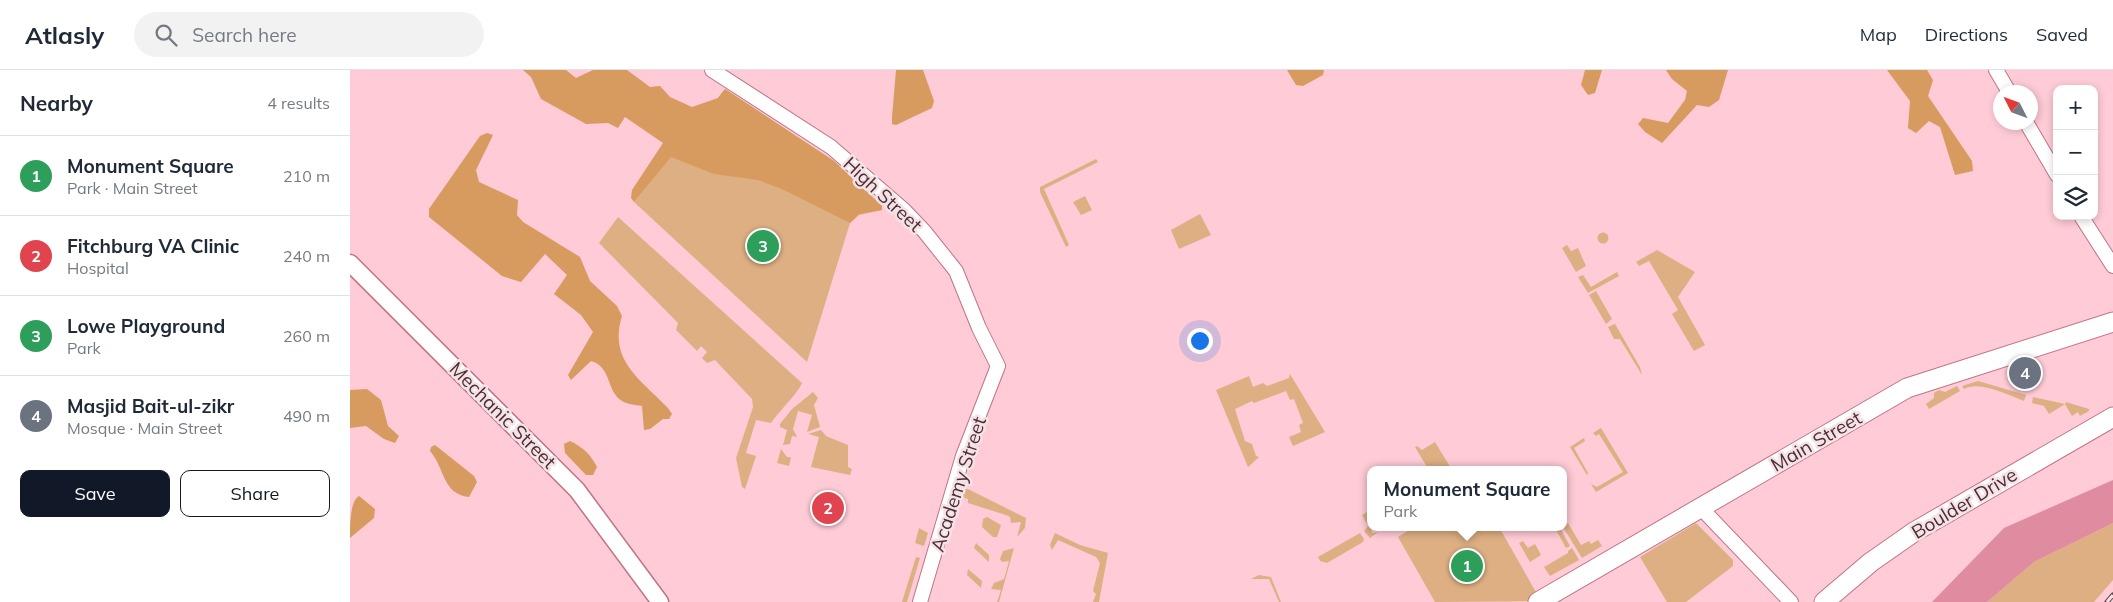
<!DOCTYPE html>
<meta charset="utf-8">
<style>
body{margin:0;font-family:Mulish,sans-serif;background:#f2f2f3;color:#1f2937}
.controls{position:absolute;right:15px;top:15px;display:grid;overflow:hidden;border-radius:10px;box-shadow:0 2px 8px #0003}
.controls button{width:45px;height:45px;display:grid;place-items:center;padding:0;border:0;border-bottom:1px solid #e0e1e3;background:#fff;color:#1f2937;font:25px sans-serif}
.compass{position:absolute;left:1643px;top:15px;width:45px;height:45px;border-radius:50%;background:#fff;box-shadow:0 2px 8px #0003;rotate:312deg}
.you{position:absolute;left:849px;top:270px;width:18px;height:18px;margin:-12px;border:4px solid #fff;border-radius:50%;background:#1a73e8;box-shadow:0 0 0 8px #1a73e833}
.badge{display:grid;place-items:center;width:32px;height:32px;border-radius:50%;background:#111827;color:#fff;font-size:16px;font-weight:700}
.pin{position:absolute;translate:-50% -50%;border:2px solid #fff;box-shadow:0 1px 5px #0006}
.popup{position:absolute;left:1017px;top:396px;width:200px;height:65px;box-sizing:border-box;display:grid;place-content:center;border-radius:10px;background:#fff;filter:drop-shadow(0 1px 4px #0005);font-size:16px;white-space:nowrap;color:#747a83}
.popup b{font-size:19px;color:#1f2937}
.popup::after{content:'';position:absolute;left:50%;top:100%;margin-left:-10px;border:10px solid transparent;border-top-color:#fff}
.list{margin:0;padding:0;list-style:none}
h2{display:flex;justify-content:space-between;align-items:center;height:65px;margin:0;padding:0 20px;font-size:21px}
h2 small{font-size:16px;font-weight:400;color:#747a83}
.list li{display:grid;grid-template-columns:32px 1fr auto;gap:15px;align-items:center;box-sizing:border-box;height:80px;padding:0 20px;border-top:1px solid #e0e1e3}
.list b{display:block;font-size:19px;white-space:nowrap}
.list p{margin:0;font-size:16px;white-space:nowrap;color:#747a83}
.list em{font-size:16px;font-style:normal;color:#747a83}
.actions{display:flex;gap:10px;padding:15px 20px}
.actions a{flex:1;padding:11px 0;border:1px solid #111827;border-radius:10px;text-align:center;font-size:18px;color:#111827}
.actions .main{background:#111827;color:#fff}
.icon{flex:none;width:28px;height:28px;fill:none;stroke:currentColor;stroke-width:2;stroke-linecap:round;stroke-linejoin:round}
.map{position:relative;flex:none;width:1763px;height:532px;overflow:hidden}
header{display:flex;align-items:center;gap:30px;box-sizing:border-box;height:70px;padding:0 25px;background:#fff;border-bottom:1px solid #e0e1e3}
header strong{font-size:24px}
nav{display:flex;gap:28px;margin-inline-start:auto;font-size:18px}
.search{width:350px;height:45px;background:#f2f2f3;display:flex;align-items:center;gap:12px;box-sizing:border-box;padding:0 18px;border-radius:28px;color:#747a83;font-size:19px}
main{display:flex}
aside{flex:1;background:#fff}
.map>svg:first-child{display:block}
.green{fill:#deaf83}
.forest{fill:#d79a5f}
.water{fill:#df8ba0}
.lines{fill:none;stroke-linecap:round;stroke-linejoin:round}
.secondary-casing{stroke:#c07386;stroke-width:16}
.primary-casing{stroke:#c07386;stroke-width:19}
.highway-casing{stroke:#c07386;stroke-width:21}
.secondary{stroke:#fff;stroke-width:14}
.primary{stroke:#fff;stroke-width:16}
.highway{stroke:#fff;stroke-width:19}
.rail-casing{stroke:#6a464e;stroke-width:5}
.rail{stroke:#f4e3e6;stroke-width:3;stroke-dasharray:9;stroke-linecap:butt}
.labels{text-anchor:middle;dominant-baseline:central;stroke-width:5;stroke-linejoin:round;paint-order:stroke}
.street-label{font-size:19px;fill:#4d2c34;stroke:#f4e3e6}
</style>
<header>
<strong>Atlasly</strong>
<div class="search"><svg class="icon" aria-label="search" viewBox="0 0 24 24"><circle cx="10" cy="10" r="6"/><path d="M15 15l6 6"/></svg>Search here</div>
<nav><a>Map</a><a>Directions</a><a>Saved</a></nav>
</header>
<main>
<aside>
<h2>Nearby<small>4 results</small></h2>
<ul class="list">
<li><span class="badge" style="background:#2e9e5b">1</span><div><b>Monument Square</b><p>Park · Main Street</p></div><em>210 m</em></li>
<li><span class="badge" style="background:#e0444e">2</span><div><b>Fitchburg VA Clinic</b><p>Hospital</p></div><em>240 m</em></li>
<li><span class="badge" style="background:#2e9e5b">3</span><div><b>Lowe Playground</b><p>Park</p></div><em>260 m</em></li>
<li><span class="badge" style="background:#6b7280">4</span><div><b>Masjid Bait-ul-zikr</b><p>Mosque · Main Street</p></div><em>490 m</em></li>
</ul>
<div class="actions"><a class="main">Save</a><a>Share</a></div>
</aside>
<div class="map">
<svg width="1763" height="532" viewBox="0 0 1763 532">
<rect width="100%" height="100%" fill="#fecbd6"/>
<path class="green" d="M375,19L484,91L532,136V140L509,145L500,153L457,292L284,132Z
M746,89L748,92L694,119L719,175L716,177L690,122V117Z
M735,126L742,140L731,145L723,132Z
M850,144L861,165L829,179L821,160Z
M268,147L452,313C449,322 428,342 421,353L406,350L396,383L406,386L395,419L392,417L386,388L403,337L402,329L365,290L357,293L352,288L357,282L351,276L347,281L326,260L328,253L249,173Z
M1247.5 168a5.5 5.5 0 1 1 11 0a5.5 5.5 0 1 1-11 0Z
M1217,175L1221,181L1228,178L1236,196L1226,202L1212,178Z
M1307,180L1345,202L1328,227L1355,275L1344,281L1322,244L1328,240L1299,191L1289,196L1286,192Z
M1267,202L1269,206L1238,223L1228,207L1233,205L1241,217Z
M1246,221L1262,249L1256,254L1239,225Z
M1265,254L1290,297L1292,305L1270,269H1264L1258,257Z
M940,304L975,362L943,376L939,367L951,362L949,355L953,353L944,329L940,330L936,321L904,333L902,331L885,339L895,371L902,374L906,386L909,387L898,397L866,320L899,306L903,317L913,313L917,316L939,308Z
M1628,311L1676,325L1674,331C1658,325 1630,310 1614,319L1612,316Z
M1607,316L1610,321L1579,339L1576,334L1584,328V323L1589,320L1595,322Z
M463,322L468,328L464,335L470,357L457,362L462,345L448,341L443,359L447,367L442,366L440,374L433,375L437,360L430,357V354L442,339Z
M1683,327L1715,334L1716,332L1739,339V341L1730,346L1728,342L1722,346L1715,334L1699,344L1694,336L1682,333Z
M1251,358L1278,403L1246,422L1241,414L1247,417L1273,402L1249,364L1246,366L1243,363Z
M471,360L476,366L498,375V397L502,399L500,405L461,397L469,367L458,364Z
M1234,368L1235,371L1224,378L1238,403L1237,405L1220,377Z
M1085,372L1102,400L1077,397L1065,377L1067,376L1072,380Z
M431,379L437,387H441L439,396L427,393Z
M614,419H618L676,448L675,458L667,467L671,452L661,453L660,447L656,445L618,433V429L612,427Z
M1019,441L1021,457L1029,459L1021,458L1022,463L1028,462L1020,468L1014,461L1018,456L1012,445Z
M637,447L651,455L647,467H643L632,457L633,449Z
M1218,453L1231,475L1239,471L1241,474L1248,470L1252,476L1232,488L1213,457Z
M1346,453L1383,490V496L1336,532H1317L1290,487Z
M1763,453V510L1744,532H1637L1684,492Z
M1064,457H1149L1191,531L1085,532L1048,467Z
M569,458L578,463L574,476L565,473Z
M1210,458L1220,476L1216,478L1206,460Z
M705,463L730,475L758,483L749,532H743L746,524L743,521L750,493L746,487L708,470L702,480L700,475Z
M1010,463L1014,469L1013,472L977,493L970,491L968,487Z
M1173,471L1178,478L1185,474L1191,485L1180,492L1169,473Z
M626,473L639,485V492L624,478Z
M664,478L649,532H647L651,520L641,519L644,513L654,509L659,491L652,492L650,489L653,481Z
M1222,478L1229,490L1200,506L1194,497L1218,483V481Z
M566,487L570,488L557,532H552Z
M618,499L632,511L631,518L617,505Z
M909,505L921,507L931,532H929L919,509H901Z"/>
<path class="forest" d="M173,0H216L226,8L243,0H277L300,17L310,16L320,27L342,37L368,28L375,19L484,91L532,136V140L509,144L500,153L434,120L408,110L364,104L321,87L284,132L281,128L282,120L313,73L275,47L268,58L258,53L236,54L191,29L181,7Z
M546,0H573L584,31L582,38L546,55L542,54V47Z
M937,0H974L973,5L953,16L946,15Z
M1235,0H1252L1245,23L1238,25L1231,15Z
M1316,0H1378L1369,30L1359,37L1347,35L1312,73L1295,62L1288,54L1293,48L1318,53L1335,30L1337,21L1322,9Z
M1537,0H1577L1583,10L1578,26L1622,91L1623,101L1605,105L1590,57L1579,51L1566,63L1558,58L1560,31Z
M137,63L143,65L126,100L129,112L168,130L167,145L173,152L230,187L240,211L267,236L272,246C258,290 290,309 318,338L322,344L319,349H313L300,359L294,360L292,336C285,335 277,334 272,331C256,321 262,297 241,291L221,310L218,305L243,262L231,245L204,224L217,205L195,184L171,212L152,206L79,147V139L130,66Z
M17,319L31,330L38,356L49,366L45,373L34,369L16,356L0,358V320Z
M220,371C233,377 241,385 247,397L243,405H236L215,383L214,374Z
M85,375L124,406L127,412L119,427C92,424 95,398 80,381L81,377Z
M9,426L25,439L24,448L0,468C0,455 0,431 9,426Z"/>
<path class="water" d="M1763,410V453L1684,492L1637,532H1582L1654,458Z"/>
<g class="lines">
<g class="secondary-casing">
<path id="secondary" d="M362,0L481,77L554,140L574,161L606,201L629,258L648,296L613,386L570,532
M1646,0L1659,22
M1676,52L1707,105
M1731,146L1763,196
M1350,437L1441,532"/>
</g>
<g class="primary-casing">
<path id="primary" d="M0,193L227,420L310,532"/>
</g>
<g class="highway-casing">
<path id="highway" d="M1188,532L1557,318L1763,252
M1474,532L1521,492L1564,462L1763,347"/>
</g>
<use href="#secondary" class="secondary"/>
<use href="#primary" class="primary"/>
<use href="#highway" class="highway"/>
<g class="rail-casing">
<path id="rail" d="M1757,532L1763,525"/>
</g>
<use href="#rail" class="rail"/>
</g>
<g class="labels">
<g class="street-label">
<text transform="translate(533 124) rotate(43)">High Street</text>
<text transform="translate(153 345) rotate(45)">Mechanic Street</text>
<text transform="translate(1466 371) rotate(-30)">Main Street</text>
<text transform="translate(608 414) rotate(-72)">Academy Street</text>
<text transform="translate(1614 433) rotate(-31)">Boulder Drive</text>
</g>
</g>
</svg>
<div class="controls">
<button>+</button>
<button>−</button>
<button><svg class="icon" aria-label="layers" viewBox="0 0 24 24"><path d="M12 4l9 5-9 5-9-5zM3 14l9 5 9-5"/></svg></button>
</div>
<svg class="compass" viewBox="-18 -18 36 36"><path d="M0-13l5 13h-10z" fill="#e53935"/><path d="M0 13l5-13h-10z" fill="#747a83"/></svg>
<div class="you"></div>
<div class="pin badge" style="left:1117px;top:496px;background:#2e9e5b">1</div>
<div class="popup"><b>Monument Square</b>Park</div>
<div class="pin badge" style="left:478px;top:438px;background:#e0444e">2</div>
<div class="pin badge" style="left:413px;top:176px;background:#2e9e5b">3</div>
<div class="pin badge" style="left:1675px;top:303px;background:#6b7280">4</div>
</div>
</main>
